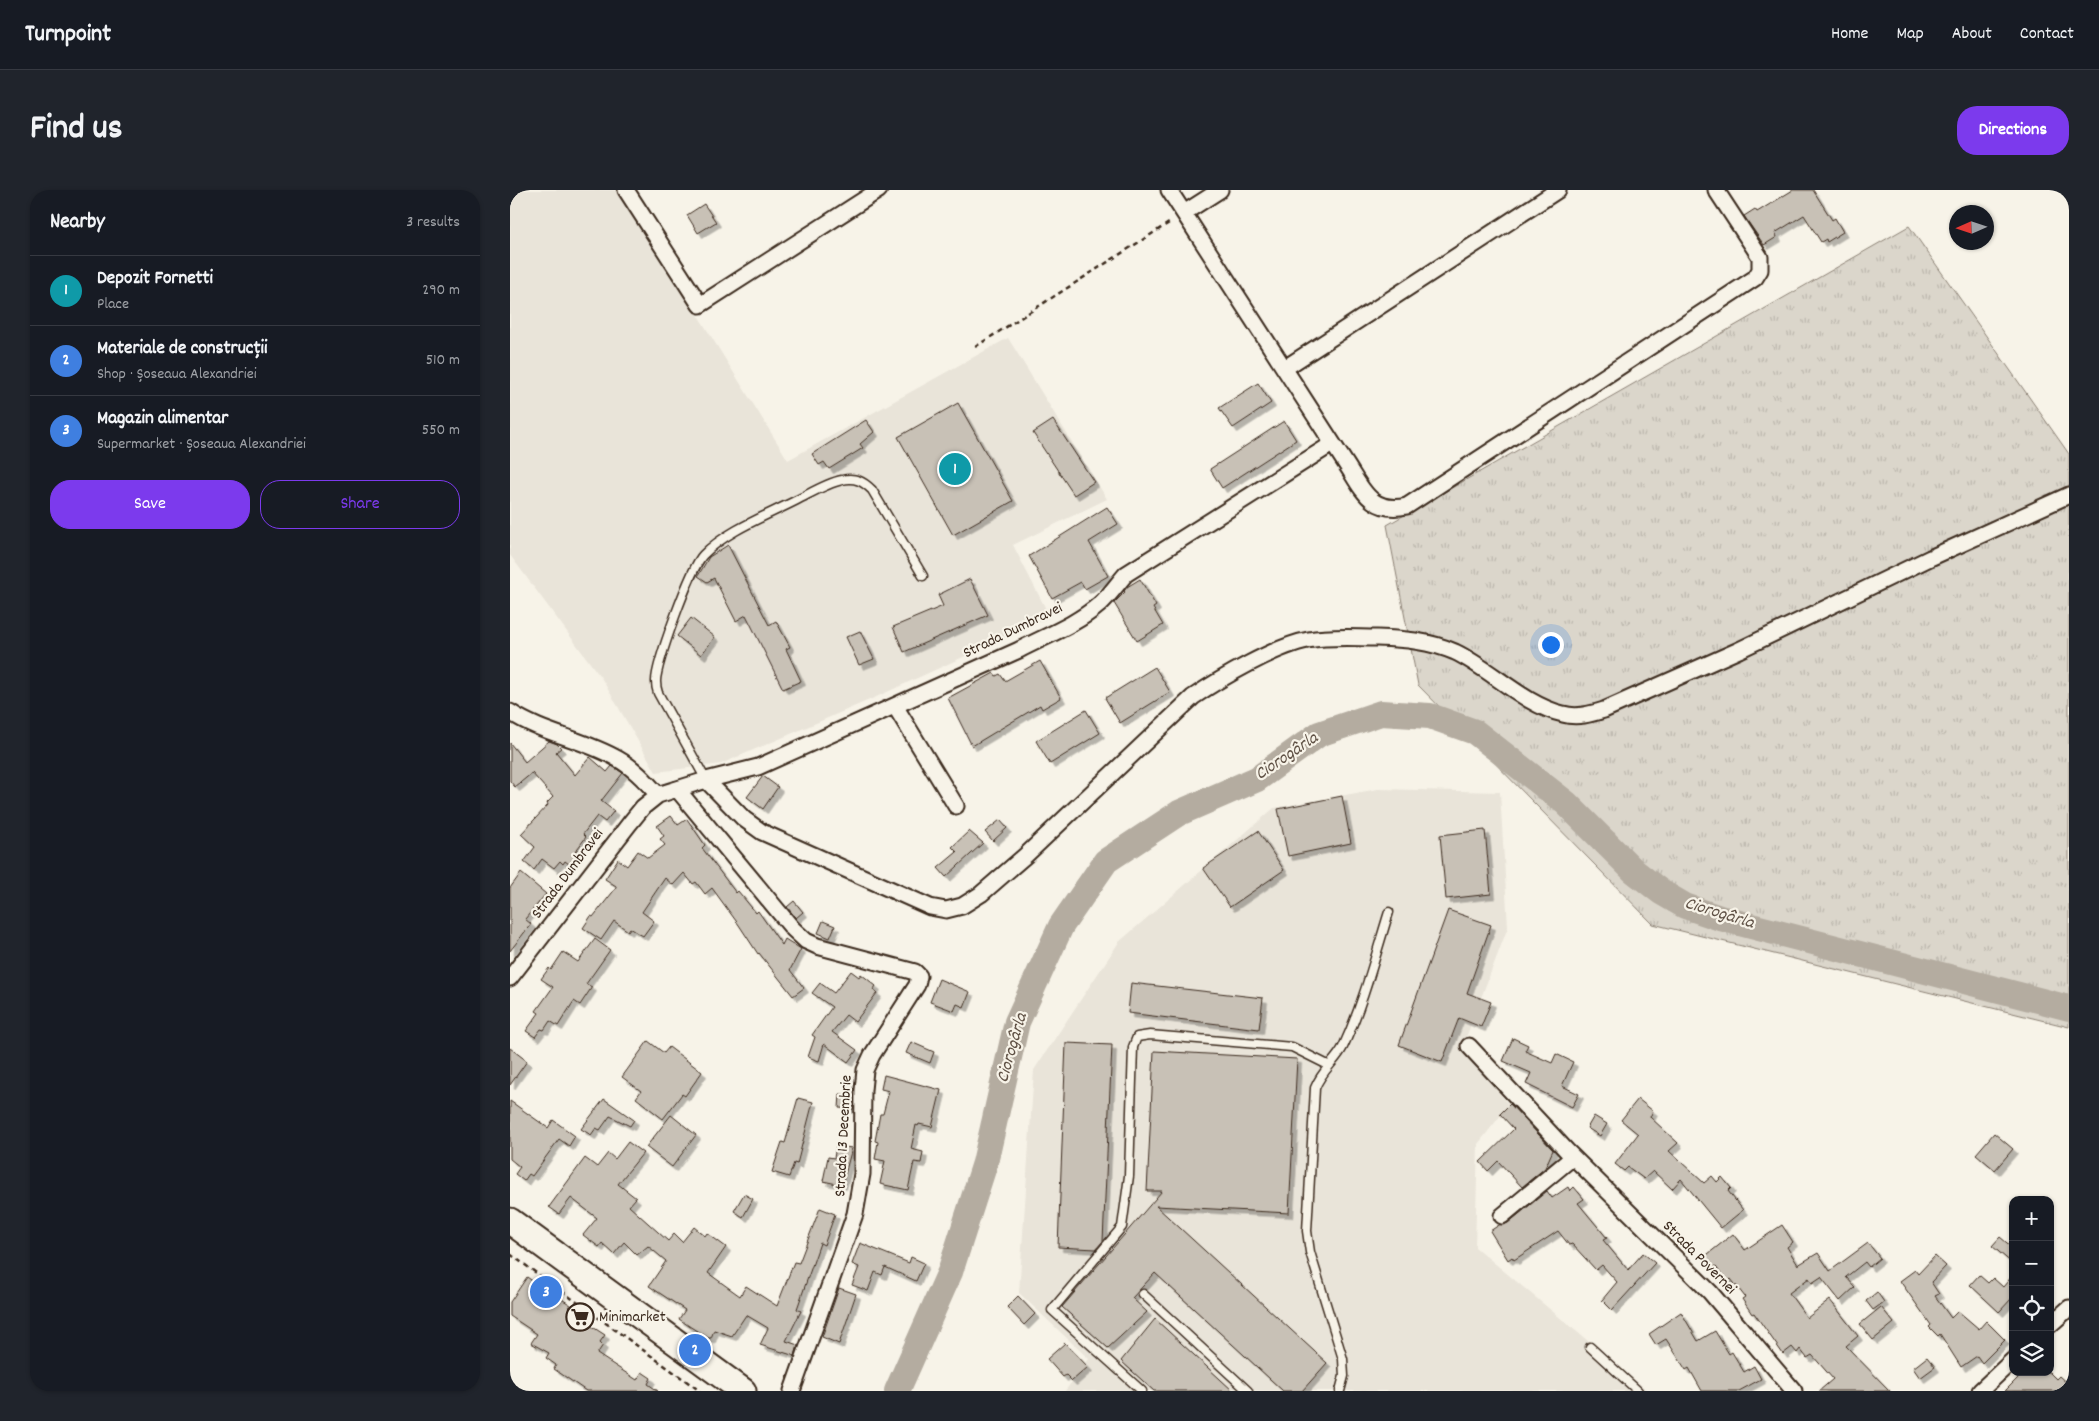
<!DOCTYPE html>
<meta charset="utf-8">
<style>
body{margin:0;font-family:Dekko,sans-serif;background:#20242c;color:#f1f3f6}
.controls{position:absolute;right:15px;bottom:15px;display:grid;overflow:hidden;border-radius:10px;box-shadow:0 1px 4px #0004}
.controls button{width:45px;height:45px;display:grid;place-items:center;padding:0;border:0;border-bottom:1px solid #363941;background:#171b24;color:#f1f3f6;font:25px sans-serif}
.compass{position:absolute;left:1439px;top:15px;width:45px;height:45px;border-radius:50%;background:#171b24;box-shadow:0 1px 4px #0004;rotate:267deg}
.you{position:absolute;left:1040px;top:454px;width:18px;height:18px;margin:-12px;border:4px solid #fff;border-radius:50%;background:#1a73e8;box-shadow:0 0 0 8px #1a73e833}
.badge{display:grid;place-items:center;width:32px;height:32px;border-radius:50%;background:#7c3aed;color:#fff;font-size:16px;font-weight:700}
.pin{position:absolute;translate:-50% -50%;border:2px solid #fff;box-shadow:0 1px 5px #0006}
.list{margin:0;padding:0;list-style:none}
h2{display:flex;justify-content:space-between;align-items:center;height:65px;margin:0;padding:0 20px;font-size:21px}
h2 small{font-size:16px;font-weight:400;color:#9ea1a6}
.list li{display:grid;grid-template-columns:32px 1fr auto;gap:15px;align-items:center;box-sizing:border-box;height:70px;padding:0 20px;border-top:1px solid #363941}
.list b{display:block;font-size:19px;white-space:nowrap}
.list p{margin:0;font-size:16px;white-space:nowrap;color:#9ea1a6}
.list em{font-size:16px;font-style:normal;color:#9ea1a6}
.actions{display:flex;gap:10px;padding:15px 20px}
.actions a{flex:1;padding:11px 0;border:1px solid #7c3aed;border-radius:20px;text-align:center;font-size:18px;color:#7c3aed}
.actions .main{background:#7c3aed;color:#fff}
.icon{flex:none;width:28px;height:28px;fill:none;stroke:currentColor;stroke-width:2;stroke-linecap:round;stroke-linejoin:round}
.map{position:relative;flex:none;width:1559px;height:1201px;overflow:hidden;border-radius:20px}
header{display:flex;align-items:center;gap:30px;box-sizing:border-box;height:70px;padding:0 25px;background:#171b24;border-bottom:1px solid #363941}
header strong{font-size:24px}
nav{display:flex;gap:28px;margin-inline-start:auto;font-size:18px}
.intro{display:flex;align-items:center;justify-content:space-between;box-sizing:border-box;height:120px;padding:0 30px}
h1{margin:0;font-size:35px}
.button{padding:12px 22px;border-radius:20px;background:#7c3aed;color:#fff;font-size:18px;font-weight:700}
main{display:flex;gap:30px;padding:0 30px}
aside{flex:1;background:#171b24;border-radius:20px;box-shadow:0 1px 4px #0004}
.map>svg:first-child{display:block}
.built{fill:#e9e4d9}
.grass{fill:url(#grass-tufts);stroke:#8b8074}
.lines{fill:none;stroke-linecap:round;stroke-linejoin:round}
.river{stroke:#b4aca0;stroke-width:26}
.building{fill:#c8c1b6;stroke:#3b2a1e;filter:url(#shadow)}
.service-casing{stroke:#3b2a1e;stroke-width:11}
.minor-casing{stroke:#3b2a1e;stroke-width:19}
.trunk-casing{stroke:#3b2a1e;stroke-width:29}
.path{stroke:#3b2a1e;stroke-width:2.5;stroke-dasharray:5 4;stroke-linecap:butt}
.service{stroke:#f7f3e8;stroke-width:8}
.minor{stroke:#f7f3e8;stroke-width:15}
.trunk{stroke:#f7f3e8;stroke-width:25}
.labels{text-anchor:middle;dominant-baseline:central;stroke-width:4.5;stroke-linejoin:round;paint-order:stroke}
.street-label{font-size:16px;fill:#3b2a1e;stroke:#f7f3e8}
.poi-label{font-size:16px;fill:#3b2a1e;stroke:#f7f3e8;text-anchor:start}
.water-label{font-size:18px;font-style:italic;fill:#5f5145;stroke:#f7f3e8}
</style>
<header>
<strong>Turnpoint</strong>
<nav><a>Home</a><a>Map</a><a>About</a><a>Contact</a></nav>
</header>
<div class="intro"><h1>Find us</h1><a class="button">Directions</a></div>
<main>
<aside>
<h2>Nearby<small>3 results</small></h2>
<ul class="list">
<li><span class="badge" style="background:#0f9aa8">1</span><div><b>Depozit Fornetti</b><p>Place</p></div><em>290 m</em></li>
<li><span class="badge" style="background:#3f7fe0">2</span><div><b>Materiale de construcții</b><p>Shop · Șoseaua Alexandriei</p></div><em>510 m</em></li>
<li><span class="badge" style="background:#3f7fe0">3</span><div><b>Magazin alimentar</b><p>Supermarket · Șoseaua Alexandriei</p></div><em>550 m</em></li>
</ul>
<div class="actions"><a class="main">Save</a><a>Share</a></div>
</aside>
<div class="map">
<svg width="1559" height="1201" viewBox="0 0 1559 1201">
<defs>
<pattern id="grass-tufts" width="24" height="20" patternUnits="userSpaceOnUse" patternTransform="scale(1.25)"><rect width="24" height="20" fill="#dbd6cb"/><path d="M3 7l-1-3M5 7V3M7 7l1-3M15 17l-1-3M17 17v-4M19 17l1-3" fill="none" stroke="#bdb8ae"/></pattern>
<filter id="shadow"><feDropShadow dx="4.5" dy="4.5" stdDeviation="0" flood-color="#0004"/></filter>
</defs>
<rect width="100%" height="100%" fill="#f7f3e8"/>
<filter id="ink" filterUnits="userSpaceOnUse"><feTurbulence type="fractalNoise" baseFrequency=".02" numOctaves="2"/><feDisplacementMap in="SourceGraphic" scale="10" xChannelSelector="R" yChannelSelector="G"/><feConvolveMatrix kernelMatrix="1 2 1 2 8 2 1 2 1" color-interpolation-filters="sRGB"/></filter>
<g filter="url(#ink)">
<path class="built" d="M0,0H110L278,270L498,148L597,309L503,355L540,427L364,508L211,574L146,582L92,489L0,365Z
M868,599L990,602L998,737L952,858L999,915L968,954L965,1057L1138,1201H555L579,1169L509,1103L524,880L609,752L764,618Z"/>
<path class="grass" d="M1399,36L1559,264V837L1143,734L908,495L877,335Z"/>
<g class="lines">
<path class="river" d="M387,1201L440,1082L475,973L507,832L551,736L596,671L669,623L747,589L809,544L871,523L920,526L965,542L1056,613L1124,681L1151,702L1175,716L1210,728L1559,818"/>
</g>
<path class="building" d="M1283,0H1303L1322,30L1325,28L1333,42L1317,52L1316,49L1311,52L1294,25L1265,43L1267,47L1254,55L1234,26L1245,19L1247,22Z
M194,14L206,32L188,43L177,25Z
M748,193L761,213L723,238L709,218Z
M448,213L503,311L443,345L388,247Z
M356,230L364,242L350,254L353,258L319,279L314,272L309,275L302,264Z
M543,230L584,292L564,305L523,243Z
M774,231L786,250L712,298L700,279Z
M597,317L608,334L579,352L598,386L575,399L571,392L542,408L519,366Z
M218,355L259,435L266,431L280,457L276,459L291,491L273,499L236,425L226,431L204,388L197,392L188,386L199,367Z
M460,389L478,425L394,462L383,437L433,416L428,405Z
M630,389L646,416L643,418L653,435L627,451L604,413L615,402L614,401L617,397Z
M181,428L205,447L191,465L167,446Z
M350,441L364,469L349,475L336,447Z
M530,471L551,508L532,519L530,515L462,556L438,508L484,483L486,486L490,484L495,491Z
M645,477L660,502L610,533L595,508Z
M576,520L590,543L540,574L526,551Z
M39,551L47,554L51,558L46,562L65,585L80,567L97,582L102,576L113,583L91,611L104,621L95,632L87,626L73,644L76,647L65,662L68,664L59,674L55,671L53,674L50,671L44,678L32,669L24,680L14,672L25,657L11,644L38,615L37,613L43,607L22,583L5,597L0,591V553L15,572Z
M253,586L268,597L253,619L237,607Z
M832,606L841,653L778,666L768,619Z
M161,626L168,635L177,629L195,655L192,658L226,703L228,701L246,723L248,721L272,755L275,749L291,759L280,780L294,798L283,806L249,763L248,764L229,735L202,698L195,704L186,692L183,694L174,683L163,695L155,688L132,722L144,731L133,746L120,738L118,741L104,731L91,750L73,738L81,726L83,727L106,698V696L95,689L108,669L117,676L128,661L138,668L155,655L150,649L154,646L147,636Z
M490,630L497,638L483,651L475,642Z
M975,640L981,704L936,709L930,645Z
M459,641L473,653L436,687L428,678L447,662L442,657Z
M748,641L774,680L720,717L693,678Z
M11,683L36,704L15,729L21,734L0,761V698Z
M284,711L293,722L286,728L277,717Z
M938,720L981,735L957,803L981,812L971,837L949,828L932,872L889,855Z
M313,731L325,736L320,748L308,743Z
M85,749L100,760L76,794L82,797L70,815L64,811L48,836L40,831L34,840L31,839L25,847L16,841L29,823L26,821L43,797L31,789L39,778L41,780L53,762L68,772Z
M341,781L349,787L351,784L366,796L363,800L367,803L345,832L336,825L322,842L347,860L338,872L314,854L309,871L298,867L305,847L302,845L322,817L302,803L310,793L324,803Z
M429,789L460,802L454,817L447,814L444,821L420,812Z
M621,793L753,808L749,839L618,823Z
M1003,848L1018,855L1015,861L1042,873L1046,864L1063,872L1052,896L1069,904L1062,917L1016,894L1021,883L993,871Z
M138,851L154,863L159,857L192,882L175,906L172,904L153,929L126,908L131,901L112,887Z
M401,852L424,862L420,873L396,863Z
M556,853L602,855L593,1051L586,1059L548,1057Z
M0,858L17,871L0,895Z
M644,861L787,869L779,1023L646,1016L817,1173L792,1201H773L645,1083L622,1108L637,1122L598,1158L552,1117L652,1001H637Z
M374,885L431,900L422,937L409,934L408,936L406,935L401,959L413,962L411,973L404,972L398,1000L370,994L375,971L365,969L368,952L365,951L370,924H373L379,901L371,899Z
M330,904L344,905L343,919L329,918Z
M288,908L303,912L287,974L284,973L279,987L262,982L272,952L275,953Z
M94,909L124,930L120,936L100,926L90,940L86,938L81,945L71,939Z
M1128,909L1143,921L1140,927L1168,953L1159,961L1194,993L1202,986L1207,992L1212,987L1221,998L1218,1001L1233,1020L1211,1038L1171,989L1162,999L1143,981L1134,989L1118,977L1114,981L1105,974L1128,944L1111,930Z
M0,911L38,938L43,930L65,946L59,956L49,949L22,986L19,984L14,991L5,984L10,977L0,969Z
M1000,914L1043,960L1035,978L1012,997L988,971L978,981L970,972L1004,939L990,924Z
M161,925L186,945L162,977L136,957Z
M1084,926L1097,934L1090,946L1077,938Z
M1484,943L1503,959L1485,980L1466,964Z
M118,952L133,963L108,994L126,1008L119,1016L158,1051L164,1044L172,1052L184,1037L195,1046L197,1043L216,1057L198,1083L230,1106L236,1096L267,1116L284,1072L289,1073L310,1018L325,1024L314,1055L310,1053L287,1119L291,1121L276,1151L288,1155L285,1166L250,1155L258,1138L236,1125L222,1146L204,1140L201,1148H198L179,1136L169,1129L175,1120L139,1096L156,1071L138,1056L127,1065L114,1052L104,1064L92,1053L89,1057L73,1045L87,1028L61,1008L49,1024L39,1017L75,968L87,977L98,963L105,969Z
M326,956L342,958L332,995L313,991L318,967L324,968Z
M1058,997L1060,1001L1064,997L1074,1009L1068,1013L1097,1048L1093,1050L1118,1080L1133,1063L1145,1073L1102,1120L1092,1110L1107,1092L1092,1075L1086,1080L1062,1054L1059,1055L1048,1041L1004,1070L1002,1067L998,1070L980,1041L989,1035L998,1033L1037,1001L1042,1008Z
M234,1004L243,1009L233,1027L224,1021Z
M1272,1035L1283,1052L1277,1057L1288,1075L1308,1063L1320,1081L1358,1053L1370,1068L1359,1077L1355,1072L1336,1087L1345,1097L1330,1111L1311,1087L1302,1093L1299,1088L1279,1103L1297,1128L1320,1110L1348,1146L1336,1156L1380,1201H1309L1323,1189L1302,1165L1297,1168L1290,1159L1287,1163L1282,1157L1273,1164L1244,1123L1242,1124L1232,1109L1235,1107L1221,1089L1217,1092L1206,1076L1202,1079L1193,1068L1223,1044L1235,1060Z
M1490,1047L1503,1058V1074L1482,1056Z
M350,1053L399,1073L401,1067L414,1073L406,1091L375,1077L372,1085L365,1082L358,1101L342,1095L349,1077L342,1074Z
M1425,1066L1436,1076L1421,1092L1429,1104L1425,1106L1441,1128L1448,1121L1469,1139L1476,1131L1495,1150L1472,1173L1467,1166L1451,1177L1430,1144L1428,1146L1419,1137L1421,1135L1390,1091L1405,1080L1408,1084Z
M1469,1085L1478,1093L1483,1088L1493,1097L1503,1085V1107L1489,1122L1460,1095Z
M17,1087L49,1111L50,1108L61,1115L59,1117L77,1129L75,1132L95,1145L90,1152L93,1155L87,1164L127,1190L132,1182L141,1188L138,1194L148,1201H76L44,1179L46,1175L36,1168L39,1163L21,1153L27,1144L0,1126V1112Z
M329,1098L346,1104L329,1154L312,1147Z
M1367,1102L1374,1112L1363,1120L1356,1111Z
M508,1106L525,1124L514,1135L497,1117Z
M1371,1117L1384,1133L1363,1150L1350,1134Z
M1171,1122L1188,1151L1205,1141L1219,1164L1222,1162L1234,1182L1244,1176L1251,1189L1229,1201H1192L1179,1178L1176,1180L1156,1149L1146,1155L1139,1144Z
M645,1129L723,1201H644L611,1171Z
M555,1153L578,1177L562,1191L556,1185L553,1187L537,1169Z
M1417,1167L1425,1177L1410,1188L1403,1178Z
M1514,1182H1539L1546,1189L1549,1186L1559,1195V1201H1495Z"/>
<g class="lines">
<g class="service-casing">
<path id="service" d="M196,590L148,503C147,500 146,496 146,492C145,476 181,377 193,365C216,341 258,325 287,310C301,303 317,293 332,290C345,287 353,291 362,300L413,386
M633,1104L738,1201
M1080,1157L1128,1201
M632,1201L542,1120L612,1037L619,986L623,857L627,847L640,845L782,857L818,875
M830,1201L834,1186L833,1169L800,1062L797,1041L805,898C812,880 826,871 833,857C853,814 865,767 879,722"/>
</g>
<g class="minor-casing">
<path id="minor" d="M116,0L190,115L369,0
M659,0L836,274C853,300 861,324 897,316L1245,88L1250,80V67L1206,0
M674,23L710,0
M775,178L1048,0
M385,516L446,616
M0,522C33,544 74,549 108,569C124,578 136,591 148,605
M196,590L234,629L252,642L420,717L436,720L452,716L471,704L516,665L683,507C711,488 766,456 798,450C821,446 844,448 867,448C894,449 920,451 945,462C981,479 1014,515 1053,524C1067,528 1081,524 1094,520L1229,460L1420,368L1559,305
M167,599L283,739L296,751L307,756L405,782L409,786L407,795L362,865L355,880L353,900L352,984L345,1024L282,1201
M0,788L120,633L133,617L148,605L196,590L248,577L509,460C536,446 567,434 590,414C600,405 607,394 616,384L822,254
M959,856L1057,961L1200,1102L1284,1201
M992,1026L1063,967
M1540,1135L1559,1118
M1470,1201L1503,1170"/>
</g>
<g class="trunk-casing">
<path id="trunk" d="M0,1031L233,1201"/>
</g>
<path class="path" d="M465,157L662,31
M0,1064L190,1201"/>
<use href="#service" class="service"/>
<use href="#minor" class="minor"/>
<use href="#trunk" class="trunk"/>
</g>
</g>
<defs>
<g id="supermarket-ring" transform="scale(1.4375)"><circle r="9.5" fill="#f7f3e8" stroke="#3b2a1e" stroke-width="1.5"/><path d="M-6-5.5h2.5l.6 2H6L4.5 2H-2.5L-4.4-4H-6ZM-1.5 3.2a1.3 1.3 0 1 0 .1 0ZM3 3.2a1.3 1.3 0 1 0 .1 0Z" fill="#3b2a1e"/></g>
</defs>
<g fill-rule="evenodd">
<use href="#supermarket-ring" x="70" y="1127"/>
</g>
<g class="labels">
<g class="street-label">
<text transform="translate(503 441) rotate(-26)">Strada Dumbravei</text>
<text transform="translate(58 684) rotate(-53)">Strada Dumbravei</text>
<text transform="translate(334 946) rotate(-87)">Strada 13 Decembrie</text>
<text transform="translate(1189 1068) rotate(45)">Strada Povernei</text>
</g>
<g class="poi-label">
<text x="89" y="1127">Minimarket</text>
</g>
<g class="water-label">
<text transform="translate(777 567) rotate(-34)">Ciorogârla</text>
<text transform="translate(1209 724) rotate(17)">Ciorogârla</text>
<text transform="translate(503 858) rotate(-74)">Ciorogârla</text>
</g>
</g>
</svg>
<div class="controls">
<button>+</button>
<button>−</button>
<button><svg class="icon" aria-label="locate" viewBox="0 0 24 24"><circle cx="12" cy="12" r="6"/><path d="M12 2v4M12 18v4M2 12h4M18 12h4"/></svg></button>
<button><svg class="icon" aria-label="layers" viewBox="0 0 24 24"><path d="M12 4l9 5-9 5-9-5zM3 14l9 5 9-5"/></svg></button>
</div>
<svg class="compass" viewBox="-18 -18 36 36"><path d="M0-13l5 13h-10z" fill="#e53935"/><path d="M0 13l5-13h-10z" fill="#9ea1a6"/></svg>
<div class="you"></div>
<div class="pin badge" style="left:445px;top:279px;background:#0f9aa8">1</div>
<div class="pin badge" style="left:185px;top:1160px;background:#3f7fe0">2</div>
<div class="pin badge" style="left:36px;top:1102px;background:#3f7fe0">3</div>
</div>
</main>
